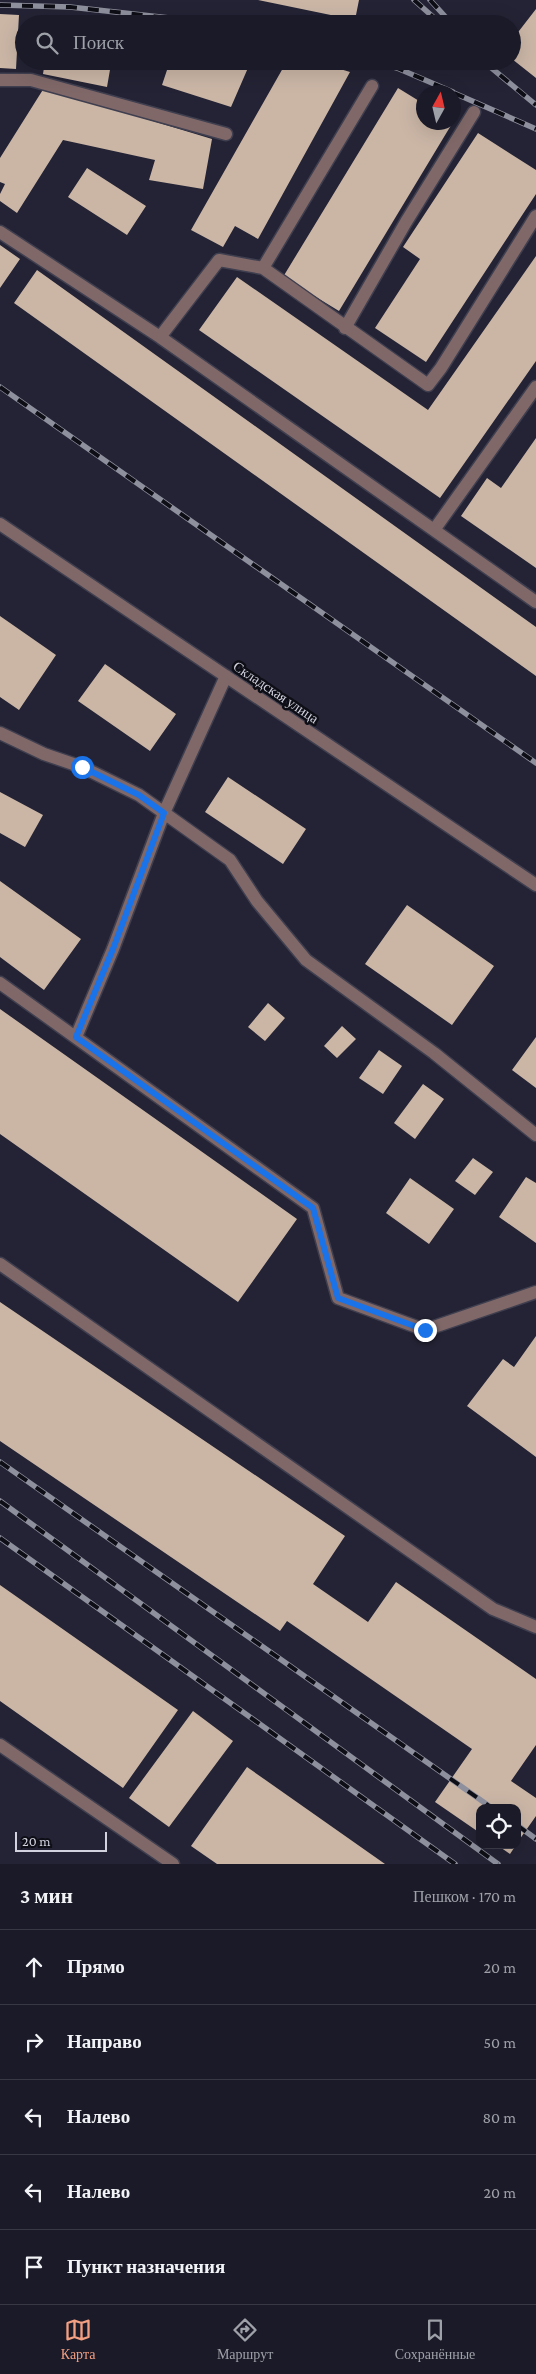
<!DOCTYPE html>
<html lang="ru">
<meta charset="utf-8">
<style>
body{margin:0;font-family:"Crimson Pro",serif;background:#272734;color:#f1f3f6}
.controls{position:absolute;right:15px;bottom:15px;display:grid;overflow:hidden;border-radius:10px;box-shadow:0 5px 20px #0002}
.controls button{width:45px;height:45px;display:grid;place-items:center;padding:0;border:0;border-bottom:1px solid #383845;background:#1a1a28;color:#f1f3f6;font:25px sans-serif}
.compass{position:absolute;left:416px;top:85px;width:45px;height:45px;border-radius:50%;background:#1a1a28;box-shadow:0 5px 20px #0002;rotate:8deg}
.scale{position:absolute;left:15px;bottom:12px;width:92px;box-sizing:border-box;padding-left:5px;border:2px solid #d2d3df;border-top:0;font-size:14px;line-height:18px;white-space:nowrap;color:#d2d3df;-webkit-text-stroke:4px #0e0e16;paint-order:stroke}
.stop{position:absolute;width:15px;height:15px;margin:-11px;border:4px solid #1a73e8;border-radius:50%;background:#fff}
.stop.end{background:#1a73e8;border-color:#fff;box-shadow:0 1px 5px #0008}
.list{margin:0;padding:0;list-style:none}
h2{display:flex;justify-content:space-between;align-items:center;height:65px;margin:0;padding:0 20px;font-size:21px}
h2 small{font-size:16px;font-weight:400;color:#9fa1a8}
.list li{display:grid;grid-template-columns:32px 1fr auto;gap:15px;align-items:center;box-sizing:border-box;height:75px;padding:0 20px;border-top:1px solid #383845}
.list b{display:block;font-size:19px;white-space:nowrap}
.list em{font-size:16px;font-style:normal;color:#9fa1a8}
.icon{flex:none;width:28px;height:28px;fill:none;stroke:currentColor;stroke-width:2;stroke-linecap:round;stroke-linejoin:round}
.map{position:relative;flex:none;width:536px;height:1864px;overflow:hidden}
.search{position:absolute;background:#1a1a28;box-shadow:0 5px 20px #0002;left:15px;right:15px;top:15px;height:55px;display:flex;align-items:center;gap:12px;box-sizing:border-box;padding:0 18px;border-radius:28px;color:#9fa1a8;font-size:19px}
.sheet{height:440px;background:#1a1a28}
nav{display:flex;justify-content:space-around;align-items:center;box-sizing:border-box;height:70px;border-top:1px solid #383845;background:#1a1a28;font-size:14px;color:#9fa1a8}
nav a{display:grid;justify-items:center;gap:2px}
nav .on{color:#f39f82}
.map>svg:first-child{display:block}
.building{fill:#cbb6a6}
.lines{fill:none;stroke-linecap:round;stroke-linejoin:round}
.minor-casing{stroke:#3f3f50;stroke-width:15}
.minor{stroke:#806868;stroke-width:12}
.rail-casing{stroke:#8f909e;stroke-width:5.5}
.rail{stroke:#0e0e16;stroke-width:4;stroke-dasharray:11;stroke-linecap:butt}
.route{stroke:#1a73e8;stroke-width:6}
.labels{text-anchor:middle;dominant-baseline:central;stroke-width:5;stroke-linejoin:round;paint-order:stroke}
.street-label{font-size:14px;fill:#d2d3df;stroke:#0e0e16}
</style>
<div class="map">
<svg width="536" height="1864" viewBox="0 0 536 1864">
<rect width="100%" height="100%" fill="#232335"/>
<path class="building" d="M258,0H359L355,20Z
M536,9V78L512,59V40Z
M0,14L19,15L16,69L0,68Z
M45,61H95L111,64L107,87L43,74Z
M170,61H251L231,107L162,85Z
M287,61H314L350,72L258,239L235,226L223,247L191,230Z
M44,88L212,139L203,189L149,180L155,160L63,140L17,213L0,201V194L5,184L0,182V158Z
M398,88L424,104V122H453L339,311L283,277Z
M478,133L536,170V194L426,362L375,328L420,259L403,247Z
M87,168L146,206L127,235L68,197Z
M0,245L20,259L0,288Z
M536,256V361L440,498L199,330L237,277L428,410Z
M37,270L536,627V676L14,303Z
M536,438V568L461,516L487,478L501,488Z
M0,616L56,655L19,710L0,697Z
M105,664L176,714L150,751L78,701Z
M228,777L306,829L283,864L205,812Z
M0,792L43,815L25,847L0,833Z
M0,881L81,939L44,990L0,957Z
M407,905L494,966L452,1025L365,964Z
M268,1003L285,1018L265,1041L248,1027Z
M0,1009L297,1219L238,1302L0,1134Z
M342,1026L356,1039L337,1058L324,1046Z
M536,1037V1088L512,1070Z
M379,1050L402,1066L383,1094L359,1078Z
M423,1084L444,1099L415,1139L394,1123Z
M473,1158L493,1172L475,1195L455,1181Z
M526,1177L536,1183V1243L499,1217Z
M410,1178L454,1209L429,1244L386,1213Z
M0,1302L345,1536L313,1584L368,1622L396,1582L536,1679V1745L511,1781L536,1798V1816L517,1843V1808H480V1833L435,1802L472,1749L287,1621L280,1631L0,1441Z
M536,1336V1457L467,1406L503,1359L514,1367Z
M0,1585L178,1710L123,1788L0,1701Z
M193,1711L233,1741L169,1827L129,1798Z
M247,1767L385,1864H217L191,1846Z
M497,1845H516L510,1854Z"/>
<g class="lines">
<g class="minor-casing">
<path id="minor" d="M0,80H31L226,134
M0,232L160,337L536,602
M263,268L372,86
M345,328L406,222L474,112
M160,337L219,260L263,268L428,385L441,368L536,216
M0,524L536,885
M434,530L536,387
M0,733L44,754L82,767L139,795L230,860L257,901L306,960L434,1053L536,1135
M0,983L313,1208L338,1298L425,1330L536,1292
M76,1037L113,949L164,813L226,676
M0,1264L493,1609L536,1627
M0,1745L173,1864"/>
</g>
<use href="#minor" class="minor"/>
<g class="rail-casing">
<path id="rail" d="M414,0L441,24
M430,0L452,24
M0,5L70,7L224,24
M372,61L397,68L453,92
M483,61L536,105
M454,93L536,129
M0,387L536,763
M0,1462L492,1808
M0,1501L498,1864
M0,1538L455,1864
M517,1825L536,1839"/>
</g>
<use href="#rail" class="rail"/>
</g>
<g class="lines">
<path class="route" d="M82,767L139,795L164,813L113,949L76,1037L313,1208L338,1298L425,1330"/>
</g>
<g class="labels">
<g class="street-label">
<text transform="translate(276 692) rotate(34)">Складская улица</text>
</g>
</g>
</svg>
<div class="controls">
<button><svg class="icon" aria-label="locate" viewBox="0 0 24 24"><circle cx="12" cy="12" r="6"/><path d="M12 2v4M12 18v4M2 12h4M18 12h4"/></svg></button>
</div>
<svg class="compass" viewBox="-18 -18 36 36"><path d="M0-13l5 13h-10z" fill="#e53935"/><path d="M0 13l5-13h-10z" fill="#9fa1a8"/></svg>
<div class="scale">20 m</div>
<div class="stop" style="left:82px;top:767px"></div>
<div class="stop end" style="left:425px;top:1330px"></div>
<div class="search"><svg class="icon" aria-label="search" viewBox="0 0 24 24"><circle cx="10" cy="10" r="6"/><path d="M15 15l6 6"/></svg>Поиск</div>
</div>
<section class="sheet">
<h2>3 мин<small>Пешком · 170 m</small></h2>
<ul class="list">
<li><svg class="icon" aria-label="ahead" viewBox="0 0 24 24"><path d="M12 20V5M6 11l6-6 6 6"/></svg><div><b>Прямо</b></div><em>20 m</em></li>
<li><svg class="icon" aria-label="right" viewBox="0 0 24 24"><path d="M7 20v-9h11M14 6l5 5-5 5"/></svg><div><b>Направо</b></div><em>50 m</em></li>
<li><svg class="icon" aria-label="left" viewBox="0 0 24 24"><path d="M17 20v-9H6M10 6l-5 5 5 5"/></svg><div><b>Налево</b></div><em>80 m</em></li>
<li><svg class="icon" aria-label="left" viewBox="0 0 24 24"><path d="M17 20v-9H6M10 6l-5 5 5 5"/></svg><div><b>Налево</b></div><em>20 m</em></li>
<li><svg class="icon" aria-label="arrive" viewBox="0 0 24 24"><path d="M6 21V4h12l-3 4 3 4H6"/></svg><div><b>Пункт назначения</b></div></li>
</ul>
</section>
<nav>
<a class="on"><svg class="icon" aria-label="map" viewBox="0 0 24 24"><path d="M3 6l6-2 6 2 6-2v14l-6 2-6-2-6 2zM9 4v14M15 6v14"/></svg>Карта</a>
<a><svg class="icon" aria-label="directions" viewBox="0 0 24 24"><path d="M12 3l9 9-9 9-9-9zM9 14v-3h6M13 9l2 2-2 2"/></svg>Маршрут</a>
<a><svg class="icon" aria-label="saved" viewBox="0 0 24 24"><path d="M7 4h10v16l-5-4-5 4z"/></svg>Сохранённые</a>
</nav>
